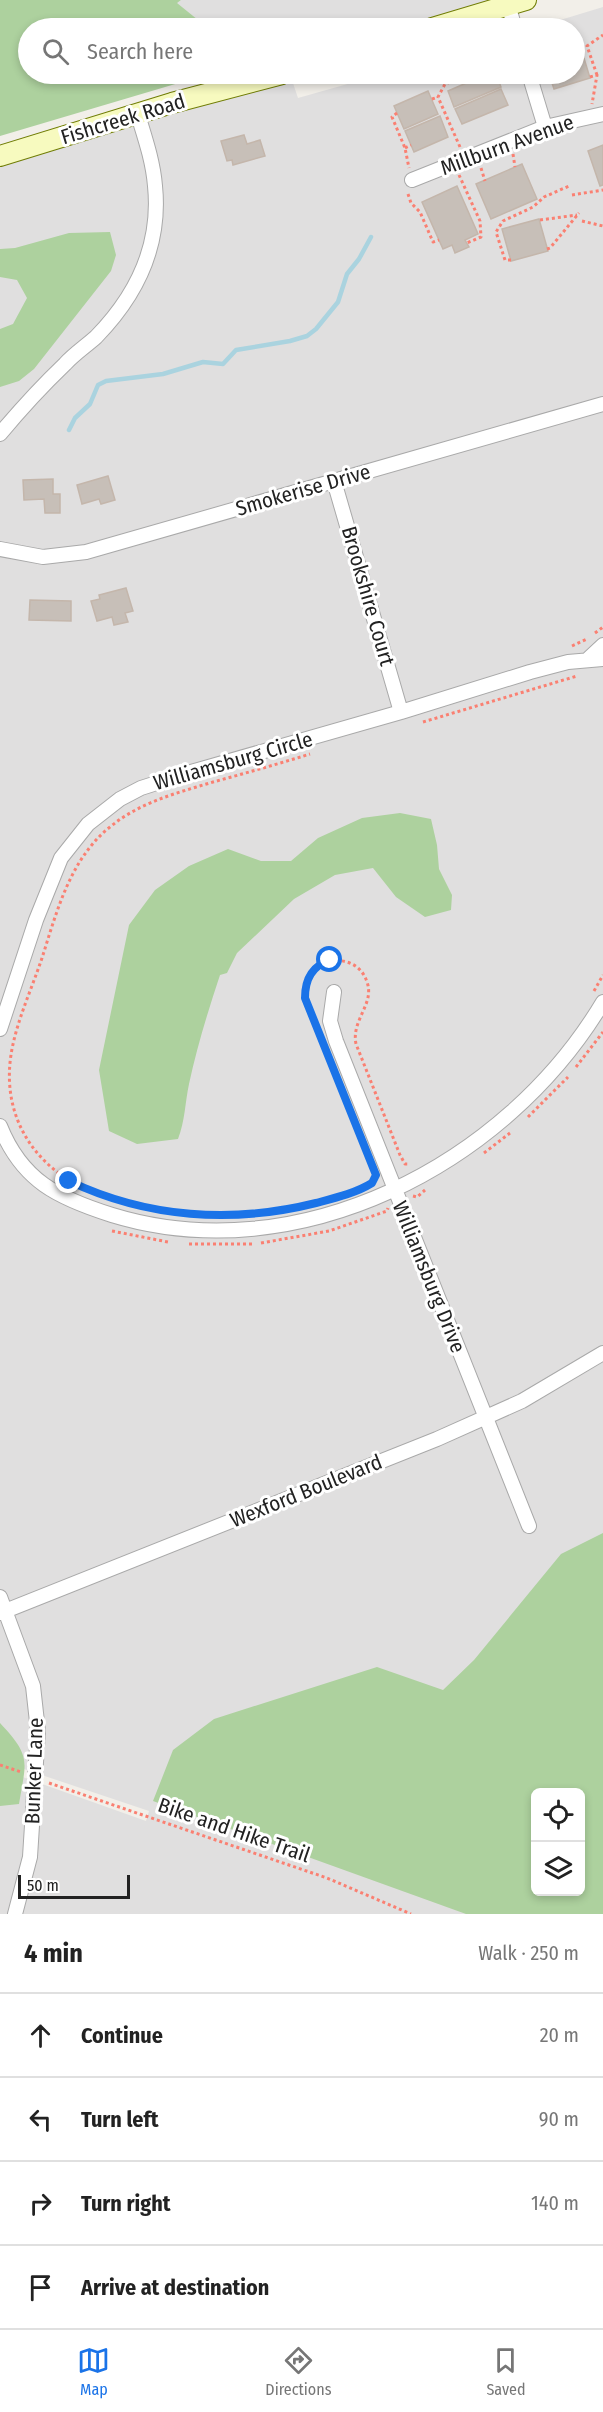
<!DOCTYPE html>
<meta charset="utf-8">
<style>
body{margin:0;font-family:"Fira Sans Condensed",sans-serif;background:#f6f6f6;color:#222}
.controls{position:absolute;right:18px;bottom:18px;display:grid;overflow:hidden;border-radius:9px;box-shadow:0 3px 9px #0003}
.controls button{width:54px;height:54px;display:grid;place-items:center;padding:0;border:0;border-bottom:2px solid #e0e0e0;background:#fff;color:#222;font:30px sans-serif}
.scale{position:absolute;left:18px;bottom:15px;width:112px;box-sizing:border-box;padding-left:6px;border:3px solid #222;border-top:0;font-size:16px;line-height:21px;white-space:nowrap;color:#222;-webkit-text-stroke:4px #fff;paint-order:stroke}
.stop{position:absolute;width:18px;height:18px;margin:-14px;border:4px solid #1a73e8;border-radius:50%;background:#fff}
.stop.end{background:#1a73e8;border-color:#fff;box-shadow:0 2px 6px #0008}
.list{margin:0;padding:0;list-style:none}
h2{display:flex;justify-content:space-between;align-items:center;height:78px;margin:0;padding:0 24px;font-size:26px}
h2 small{font-size:20px;font-weight:400;color:#767676}
.list li{display:grid;grid-template-columns:39px 1fr auto;gap:18px;align-items:center;box-sizing:border-box;height:84px;padding:0 24px;border-top:2px solid #e0e0e0}
.list b{display:block;font-size:22px;white-space:nowrap}
.list em{font-size:20px;font-style:normal;color:#767676}
.icon{flex:none;width:33px;height:33px;fill:none;stroke:currentColor;stroke-width:2;stroke-linecap:round;stroke-linejoin:round}
.map{position:relative;flex:none;width:603px;height:1914px;overflow:hidden}
.search{position:absolute;background:#fff;box-shadow:0 3px 9px #0003;left:18px;right:18px;top:18px;height:66px;display:flex;align-items:center;gap:15px;box-sizing:border-box;padding:0 21px;border-radius:33px;color:#767676;font-size:22px}
.sheet{height:414px;background:#fff}
nav{display:flex;justify-content:space-around;align-items:center;box-sizing:border-box;height:84px;border-top:2px solid #e0e0e0;background:#fff;font-size:16px;color:#767676}
nav a{display:grid;justify-items:center;gap:3px}
nav .on{color:#1a73e8}
.map>svg:first-child{display:block}
.residential{fill:#e0dfdf;fill-rule:evenodd}
.forest{fill:#add19e;fill-rule:evenodd}
.lines{fill:none;stroke-linecap:round;stroke-linejoin:round}
.stream{stroke:#aad3df;stroke-width:4.5}
.building{fill:#c7bfb8;stroke:#c4b6ab;stroke-width:1.5}
.street-casing{stroke:#a9a9a9;stroke-width:16}
.secondary-casing{stroke:#707d05;stroke-width:22}
.path{stroke:#fa8072;stroke-width:3;stroke-dasharray:3 3;stroke-linecap:butt}
.street{stroke:#fff;stroke-width:14}
.secondary{stroke:#f7fabf;stroke-width:20}
.route{stroke:#1a73e8;stroke-width:8}
.labels{text-anchor:middle;dominant-baseline:central;stroke-width:6;stroke-linejoin:round;paint-order:stroke}
.street-label{font-size:21px;fill:#222;stroke:#fff}
</style>
<div class="map">
<svg width="603" height="1914" viewBox="0 0 603 1914">
<rect width="100%" height="100%" fill="#f2efe9"/>
<path class="residential" d="M181,0H526L430,28H208L176,3Z
M603,7V1914H0V1769L146,1821L149,1811L0,1761V156L239,85L245,74H290L298,98L383,74H574V28H534ZM536,1792H580V1892H536Z"/>
<path class="forest" d="M0,0H181L177,3L208,28H28V74H209L0,136Z
M110,232L116,255L111,271L34,369L19,381L0,387V329L13,324L27,298L17,280L0,277V249L15,248L69,233Z
M400,813L431,819L437,845L439,869L452,895L451,910L425,917L396,897L373,868L335,875L294,899L237,953L227,973L220,975C208,1011 197,1047 189,1084C185,1103 185,1121 178,1139L137,1144L109,1131L99,1070L129,925L155,890L189,866L228,849L261,861H291L318,838L362,818Z
M603,1533V1914H466L153,1801L173,1750L214,1719L377,1667L443,1690L474,1660L561,1554ZM536,1792H580V1892H536Z
M0,1723C32,1757 26,1761 19,1804L0,1806Z"/>
<g class="lines">
<path class="stream" d="M69,430L75,418L90,404L98,385L106,381L163,374L203,362L223,364L236,350L290,341L307,336L316,329L338,302L347,274L359,259L371,237"/>
</g>
<path class="building" d="M580,45L590,78L554,89L549,74H574V47Z
M487,74H496L501,87L454,107L448,91Z
M501,89L508,105L462,124L455,109Z
M428,91L438,114L404,129L394,106Z
M440,116L448,137L414,152L405,131Z
M244,135L247,144L260,140L265,156L233,165L232,160L227,161L221,141Z
M603,145V185L600,186L588,151Z
M522,164L537,199L491,219L476,184Z
M457,186L478,234L465,240L469,247L455,253L452,245L443,249L422,202Z
M539,219L548,251L511,261L502,229Z
M108,476L115,500L101,504L99,499L82,504L77,485Z
M53,479V494H60V513H45L44,499L24,500L23,480Z
M126,588L133,611L125,613L128,622L114,625L112,617L97,621L91,601L100,599L99,595Z
M30,600L71,601V621L29,620Z"/>
<g class="lines">
<g class="street-casing">
<path id="street" d="M508,5L515,28
M529,74L545,127
M412,180L545,127L603,114
M0,434C20,410 42,386 65,364C74,354 86,346 96,337C137,295 161,245 155,186C153,161 145,138 138,115
M334,481L401,712
M0,549L43,557L86,552L603,404
M588,659L603,645
M334,992L330,1021L336,1041L529,1526
M0,1029L36,920L61,858L88,824L120,799L141,788L191,772L401,712L530,672L568,662L603,659
M0,1126C22,1181 58,1198 112,1215C298,1272 506,1165 603,1002
M0,1597L33,1686L38,1731L30,1857L15,1914
M0,1613L437,1439L522,1401L603,1353"/>
</g>
<g class="secondary-casing">
<path id="secondary" d="M432,28L526,0
M0,156L172,103L282,74"/>
</g>
<path class="path" d="M597,75L587,46L603,35
M590,77L597,75L592,104
M432,99L438,97
M397,113L392,117L405,148L409,168
M460,147L438,97L445,84L470,74
M405,148L411,145
M513,154L515,167
M481,168L485,181
M459,175L480,221L481,237L467,243
M408,194L411,203L420,212L433,242L439,240
M572,195L603,190
M540,220L577,215
M582,221L603,226
M547,249L550,248L579,213
M511,260H505L496,232L503,221L533,207L544,197L569,186
M595,633L603,627
M572,646L587,639
M423,722L577,676
M594,991L603,975
M316,1025C311,1014 304,1001 305,989C308,955 357,950 367,982C375,1004 351,1020 356,1044L400,1155L405,1164H410
M576,1067L603,1032
M528,1117L568,1077
M484,1153L510,1133
M85,1189C30,1163 0,1111 12,1049C18,1018 32,988 42,958C57,911 70,859 110,827C140,802 177,793 213,782C246,773 278,764 310,754
M413,1196L417,1197L425,1190
M112,1231L168,1242
M261,1243L329,1231L387,1211L388,1208
M189,1244H254
M0,1765L21,1772
M49,1783L327,1878L411,1914"/>
<use href="#street" class="street"/>
<use href="#secondary" class="secondary"/>
</g>
<g class="lines">
<path class="route" d="M69,1181C147,1218 232,1224 316,1203C335,1198 356,1193 372,1183L376,1175L305,998C305,979 312,966 330,960"/>
</g>
<g class="labels">
<g class="street-label">
<text transform="translate(123 119) rotate(-17)">Fishcreek Road</text>
<text transform="translate(507 145) rotate(-20)">Millburn Avenue</text>
<text transform="translate(303 490) rotate(-16)">Smokerise Drive</text>
<text transform="translate(368 596) rotate(74)">Brookshire Court</text>
<text transform="translate(233 761) rotate(-16)">Williamsburg Circle</text>
<text transform="translate(429 1277) rotate(68)">Williamsburg Drive</text>
<text transform="translate(306 1491) rotate(-22)">Wexford Boulevard</text>
<text transform="translate(34 1771) rotate(-88)">Bunker Lane</text>
<text transform="translate(234 1830) rotate(19)">Bike and Hike Trail</text>
</g>
</g>
</svg>
<div class="controls">
<button><svg class="icon" aria-label="locate" viewBox="0 0 24 24"><circle cx="12" cy="12" r="6"/><path d="M12 2v4M12 18v4M2 12h4M18 12h4"/></svg></button>
<button><svg class="icon" aria-label="layers" viewBox="0 0 24 24"><path d="M12 4l9 5-9 5-9-5zM3 14l9 5 9-5"/></svg></button>
</div>
<div class="scale">50 m</div>
<div class="stop" style="left:330px;top:960px"></div>
<div class="stop end" style="left:69px;top:1181px"></div>
<div class="search"><svg class="icon" aria-label="search" viewBox="0 0 24 24"><circle cx="10" cy="10" r="6"/><path d="M15 15l6 6"/></svg>Search here</div>
</div>
<section class="sheet">
<h2>4 min<small>Walk · 250 m</small></h2>
<ul class="list">
<li><svg class="icon" aria-label="ahead" viewBox="0 0 24 24"><path d="M12 20V5M6 11l6-6 6 6"/></svg><div><b>Continue</b></div><em>20 m</em></li>
<li><svg class="icon" aria-label="left" viewBox="0 0 24 24"><path d="M17 20v-9H6M10 6l-5 5 5 5"/></svg><div><b>Turn left</b></div><em>90 m</em></li>
<li><svg class="icon" aria-label="right" viewBox="0 0 24 24"><path d="M7 20v-9h11M14 6l5 5-5 5"/></svg><div><b>Turn right</b></div><em>140 m</em></li>
<li><svg class="icon" aria-label="arrive" viewBox="0 0 24 24"><path d="M6 21V4h12l-3 4 3 4H6"/></svg><div><b>Arrive at destination</b></div></li>
</ul>
</section>
<nav>
<a class="on"><svg class="icon" aria-label="map" viewBox="0 0 24 24"><path d="M3 6l6-2 6 2 6-2v14l-6 2-6-2-6 2zM9 4v14M15 6v14"/></svg>Map</a>
<a><svg class="icon" aria-label="directions" viewBox="0 0 24 24"><path d="M12 3l9 9-9 9-9-9zM9 14v-3h6M13 9l2 2-2 2"/></svg>Directions</a>
<a><svg class="icon" aria-label="saved" viewBox="0 0 24 24"><path d="M7 4h10v16l-5-4-5 4z"/></svg>Saved</a>
</nav>
